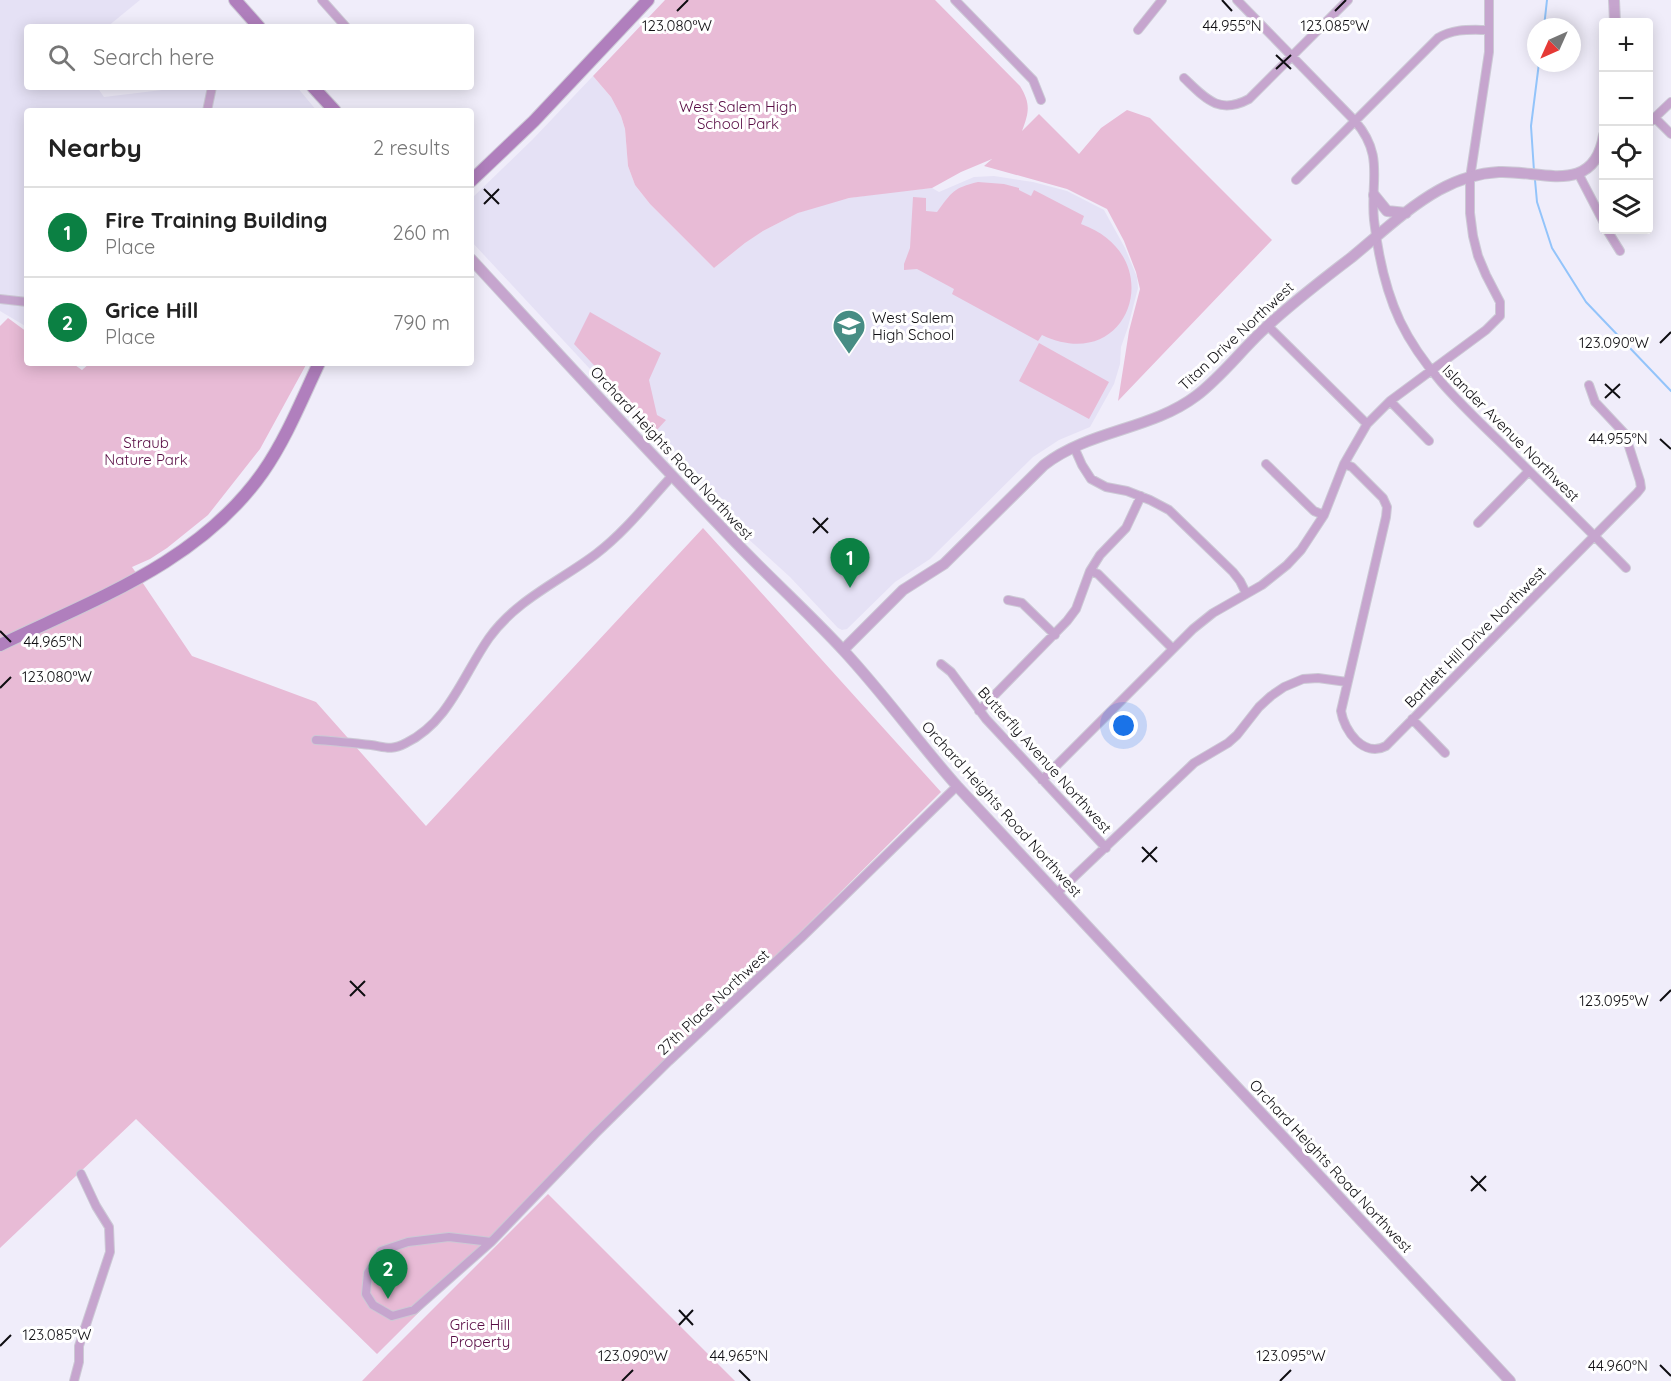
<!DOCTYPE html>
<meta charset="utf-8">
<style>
body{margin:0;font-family:Quicksand,sans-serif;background:#f6f6f6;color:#222}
.controls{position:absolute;right:18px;top:18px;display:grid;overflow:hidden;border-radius:6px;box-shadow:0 3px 15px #0003}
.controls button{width:54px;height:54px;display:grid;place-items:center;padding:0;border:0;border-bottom:2px solid #e0e0e0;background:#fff;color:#222;font:30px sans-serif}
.compass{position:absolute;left:1527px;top:18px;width:54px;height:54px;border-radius:50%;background:#fff;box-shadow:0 3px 15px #0003;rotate:225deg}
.you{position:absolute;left:1124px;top:726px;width:21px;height:21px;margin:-15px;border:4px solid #fff;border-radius:50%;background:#1a73e8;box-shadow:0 0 0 9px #1a73e833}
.badge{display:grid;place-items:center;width:39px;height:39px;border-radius:50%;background:#0b8043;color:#fff;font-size:20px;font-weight:700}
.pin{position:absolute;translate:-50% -50px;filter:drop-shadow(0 2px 3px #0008)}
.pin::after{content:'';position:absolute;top:32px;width:21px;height:18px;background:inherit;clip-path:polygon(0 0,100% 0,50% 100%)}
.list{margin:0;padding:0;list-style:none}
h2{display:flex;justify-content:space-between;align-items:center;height:78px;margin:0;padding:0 24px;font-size:26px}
h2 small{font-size:20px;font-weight:400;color:#767676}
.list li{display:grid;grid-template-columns:39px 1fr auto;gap:18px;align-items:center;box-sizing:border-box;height:90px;padding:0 24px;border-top:2px solid #e0e0e0}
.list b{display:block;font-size:22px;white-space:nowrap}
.list p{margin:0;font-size:20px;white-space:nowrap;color:#767676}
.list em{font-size:20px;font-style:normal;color:#767676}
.icon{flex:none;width:33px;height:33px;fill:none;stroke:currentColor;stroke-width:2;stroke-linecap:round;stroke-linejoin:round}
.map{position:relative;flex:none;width:1671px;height:1381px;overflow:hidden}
.search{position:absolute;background:#fff;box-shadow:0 3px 15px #0003;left:24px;top:24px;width:450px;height:66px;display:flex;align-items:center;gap:15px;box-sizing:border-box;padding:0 21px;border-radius:6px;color:#767676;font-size:22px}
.panel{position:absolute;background:#fff;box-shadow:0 3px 15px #0003;left:24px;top:108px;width:450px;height:258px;border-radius:6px}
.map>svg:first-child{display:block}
.built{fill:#e5e1f5}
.green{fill:#e8bbd6}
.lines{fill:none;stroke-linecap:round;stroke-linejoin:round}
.stream{stroke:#93c4fa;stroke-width:2}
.minor-casing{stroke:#ccc9d5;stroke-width:10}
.tertiary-casing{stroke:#ccc9d5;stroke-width:12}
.secondary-casing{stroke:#ccc9d5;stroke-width:14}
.minor{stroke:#c6a5ce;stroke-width:8}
.tertiary{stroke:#c6a5ce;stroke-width:10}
.secondary{stroke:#b07fbd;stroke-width:12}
.ticks{fill:none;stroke:#0f0e12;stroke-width:2}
.labels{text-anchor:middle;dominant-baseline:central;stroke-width:6;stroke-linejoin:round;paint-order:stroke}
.park-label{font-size:15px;fill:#580c44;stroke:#fff}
.poi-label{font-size:15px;fill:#0f0e12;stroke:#fff;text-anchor:start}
.street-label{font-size:15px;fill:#0f0e12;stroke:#fff}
.ticks-label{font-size:15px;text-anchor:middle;fill:#0f0e12;stroke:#fff;stroke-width:6;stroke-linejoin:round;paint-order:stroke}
</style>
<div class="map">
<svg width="1671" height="1381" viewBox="0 0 1671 1381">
<rect width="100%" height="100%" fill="#f0edfa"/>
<path class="built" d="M0,0H140L107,27H27V87H97L104,97L162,90L166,87H297L317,111H27V327L0,311Z
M593,76L611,97L621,116L625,129L628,166L635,185L650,204L714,268L745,243L763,231L798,213L823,204L849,198L892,192L932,188L939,192L974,177L994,176L1033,182L1067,191L1104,210L1125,248L1137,277L1138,288L1128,327L1121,347L1120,364L1114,384L1090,427L1059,440L1033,457L930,559L895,582L847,629L842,630L838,628L790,577L745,536L471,241V199L533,139Z"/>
<path class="green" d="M665,0H935L1020,86C1031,104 1029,112 1022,131L1039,114L1079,154L1101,128L1127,110L1150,118L1272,240L1118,401L1129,331L1140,289L1136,272L1124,241L1107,209L1067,189L984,166L992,159L961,172L932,188L849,198L798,213L763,231L745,243L714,268L650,204L635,185L628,166L625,129L621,116L611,97L593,76Z
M978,182L1004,184L1019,188V190L1031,196L1034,190L1084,216L1081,224C1171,256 1130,377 1042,335L1038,341L952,294L954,289L917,269L904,270V264L910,248L913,197L926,198V211L937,212C952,192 953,188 978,182Z
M590,312L661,353L649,380L657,415L666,420L656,431L574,344Z
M8,318L27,332V363H72L82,370L90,363H307L260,449L208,515L167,548L150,559L132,567L192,656L316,702L426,826L703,528L941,792L377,1354L136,1119L0,1248V326Z
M1039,343L1109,382L1089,419L1019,381Z
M548,1194L735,1381H362L388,1354Z"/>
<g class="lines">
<path class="stream" d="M1544,27L1547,0
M1534,171L1531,126L1539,63
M1535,180L1537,202L1552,248L1586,302L1671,391"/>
<g class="minor-casing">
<path id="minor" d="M322,0L346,27
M955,0L1033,80L1041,100
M1237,0L1355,121C1385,156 1370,180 1374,220C1378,255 1385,289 1400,321C1424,371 1465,408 1504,446C1545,487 1586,527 1626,568
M1138,30L1162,0
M1184,78C1206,99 1219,115 1249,99L1348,0
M207,111L212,87
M1655,118L1671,134
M1648,124L1671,102
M1578,173L1604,223
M1296,180L1438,38C1454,28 1471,30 1489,30
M1607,230L1620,251
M0,299L27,302
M1268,326L1367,424
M1390,401L1429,441
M1074,447L1082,465L1091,479L1106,487L1127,491L1150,500L1169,510L1233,572L1240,581L1246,593
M1266,464L1314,511L1324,515
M1344,464L1352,467L1383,498L1387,507L1386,517L1341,711C1344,731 1364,758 1386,746L1637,493L1641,488L1640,481L1625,434L1595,402L1589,385
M1478,523L1529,471
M1090,571L1098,574L1173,649
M1008,600L1022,603L1055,635
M941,664L951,672L986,719L1106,848
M979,711L1067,621L1076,609L1090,571L1100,555L1126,528L1141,496
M1412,719L1445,753
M316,740C334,741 352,743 371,745C385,747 391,751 406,743C449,722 463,675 489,638C516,600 560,581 596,554C625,532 648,502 672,476
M1042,780L1193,629L1213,613L1262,585L1287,565L1301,550L1324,515L1344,464L1367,424L1390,401L1486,330L1500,316V302L1486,275L1478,256L1473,236L1470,213V178L1489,52V0
M1057,893L1194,763L1228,743L1237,735L1259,707L1271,696L1284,687L1303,679L1318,678L1347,682
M491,1242L414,1310L392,1316L373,1305L366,1294L368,1273L381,1251L408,1242L449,1237L491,1242L595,1134L669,1061L802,937L957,786
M74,1381L79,1362V1346L110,1252L109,1227L96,1206L81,1174"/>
</g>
<g class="tertiary-casing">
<path id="tertiary" d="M1614,0L1615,22
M1374,195L1387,211L1406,213
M471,259C554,349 637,440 722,528C761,570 804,608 843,650C884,694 918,742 957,786L1510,1381
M843,650L903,590L944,564L1044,465C1089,430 1151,430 1196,396C1220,378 1239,353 1261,332C1289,305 1321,281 1352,257C1380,234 1407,208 1439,190C1457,180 1479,173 1499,172C1540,170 1594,197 1604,135"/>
</g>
<g class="secondary-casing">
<path id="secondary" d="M235,0L259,27
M313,87L335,111
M471,181L534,121L648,0
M0,645C95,599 200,562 263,472C286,439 302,399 319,363"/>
</g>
<use href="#minor" class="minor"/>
<use href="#tertiary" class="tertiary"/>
<use href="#secondary" class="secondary"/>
</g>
<path class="ticks" d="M1222,0L1232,11M677,11L688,0M1335,11L1346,0M1276,55L1291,69M1276,69L1291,55M484,189L499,204M484,204L499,189M1660,343L1671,332M1605,384L1620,398M1605,398L1620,384M1660,439L1671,449M813,518L828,533M813,533L828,518M0,631L11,642M0,688L11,677M1142,847L1157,862M1142,862L1157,847M350,981L365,996M350,996L365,981M1660,1001L1671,990M1471,1176L1486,1191M1471,1191L1486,1176M679,1310L693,1325M679,1325L693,1310M0,1346L11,1335M1660,1365L1671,1376M739,1370L750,1381M622,1381L633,1370M1280,1381L1291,1370"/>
<defs>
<g id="school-pin" transform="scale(1.725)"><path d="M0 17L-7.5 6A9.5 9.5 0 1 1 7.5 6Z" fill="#478d84" stroke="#fff"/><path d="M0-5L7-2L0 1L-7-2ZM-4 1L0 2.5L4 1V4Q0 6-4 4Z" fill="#fff"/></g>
</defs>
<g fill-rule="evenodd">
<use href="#school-pin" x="849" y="326"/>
</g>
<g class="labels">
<g class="park-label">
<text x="738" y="106">West Salem High<tspan x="738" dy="17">School Park</tspan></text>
<text x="146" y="442">Straub<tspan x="146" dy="17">Nature Park</tspan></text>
<text x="480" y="1324">Grice Hill<tspan x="480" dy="17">Property</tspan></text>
</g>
<g class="poi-label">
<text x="872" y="317">West Salem<tspan x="872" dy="17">High School</tspan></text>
</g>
<g class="street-label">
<text transform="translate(1236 336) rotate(-43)">Titan Drive Northwest</text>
<text transform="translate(1511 433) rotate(45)">Islander Avenue Northwest</text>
<text transform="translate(672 453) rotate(47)">Orchard Heights Road Northwest</text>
<text transform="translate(1475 637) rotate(-45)">Bartlett Hill Drive Northwest</text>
<text transform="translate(1045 760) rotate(48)">Butterfly Avenue Northwest</text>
<text transform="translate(1002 809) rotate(48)">Orchard Heights Road Northwest</text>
<text transform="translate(713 1002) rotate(-43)">27th Place Northwest</text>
<text transform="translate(1331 1166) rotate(47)">Orchard Heights Road Northwest</text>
</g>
</g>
<g class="ticks-label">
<text x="677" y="31">123.080°W</text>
<text x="1232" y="31">44.955°N</text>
<text x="1335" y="31">123.085°W</text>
<text x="1614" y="348">123.090°W</text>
<text x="1618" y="444">44.955°N</text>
<text x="53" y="647">44.965°N</text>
<text x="57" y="682">123.080°W</text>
<text x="1614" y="1006">123.095°W</text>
<text x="57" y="1340">123.085°W</text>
<text x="633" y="1361">123.090°W</text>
<text x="739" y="1361">44.965°N</text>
<text x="1291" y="1361">123.095°W</text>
<text x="1618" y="1371">44.960°N</text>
</g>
</svg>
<div class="controls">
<button>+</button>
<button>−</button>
<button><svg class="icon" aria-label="locate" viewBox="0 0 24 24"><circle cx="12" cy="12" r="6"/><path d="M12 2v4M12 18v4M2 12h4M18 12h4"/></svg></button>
<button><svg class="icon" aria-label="layers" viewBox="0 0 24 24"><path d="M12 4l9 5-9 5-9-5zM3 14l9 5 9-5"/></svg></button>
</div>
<svg class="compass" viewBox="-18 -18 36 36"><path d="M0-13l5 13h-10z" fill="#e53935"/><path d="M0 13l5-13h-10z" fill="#767676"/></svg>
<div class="you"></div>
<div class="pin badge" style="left:850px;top:588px">1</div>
<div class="pin badge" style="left:388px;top:1299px">2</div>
<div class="search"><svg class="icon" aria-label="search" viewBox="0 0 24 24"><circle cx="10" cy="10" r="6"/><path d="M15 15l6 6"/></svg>Search here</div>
<section class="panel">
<h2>Nearby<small>2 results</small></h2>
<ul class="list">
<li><span class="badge">1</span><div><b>Fire Training Building</b><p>Place</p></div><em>260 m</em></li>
<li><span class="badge">2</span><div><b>Grice Hill</b><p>Place</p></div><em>790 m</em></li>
</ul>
</section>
</div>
